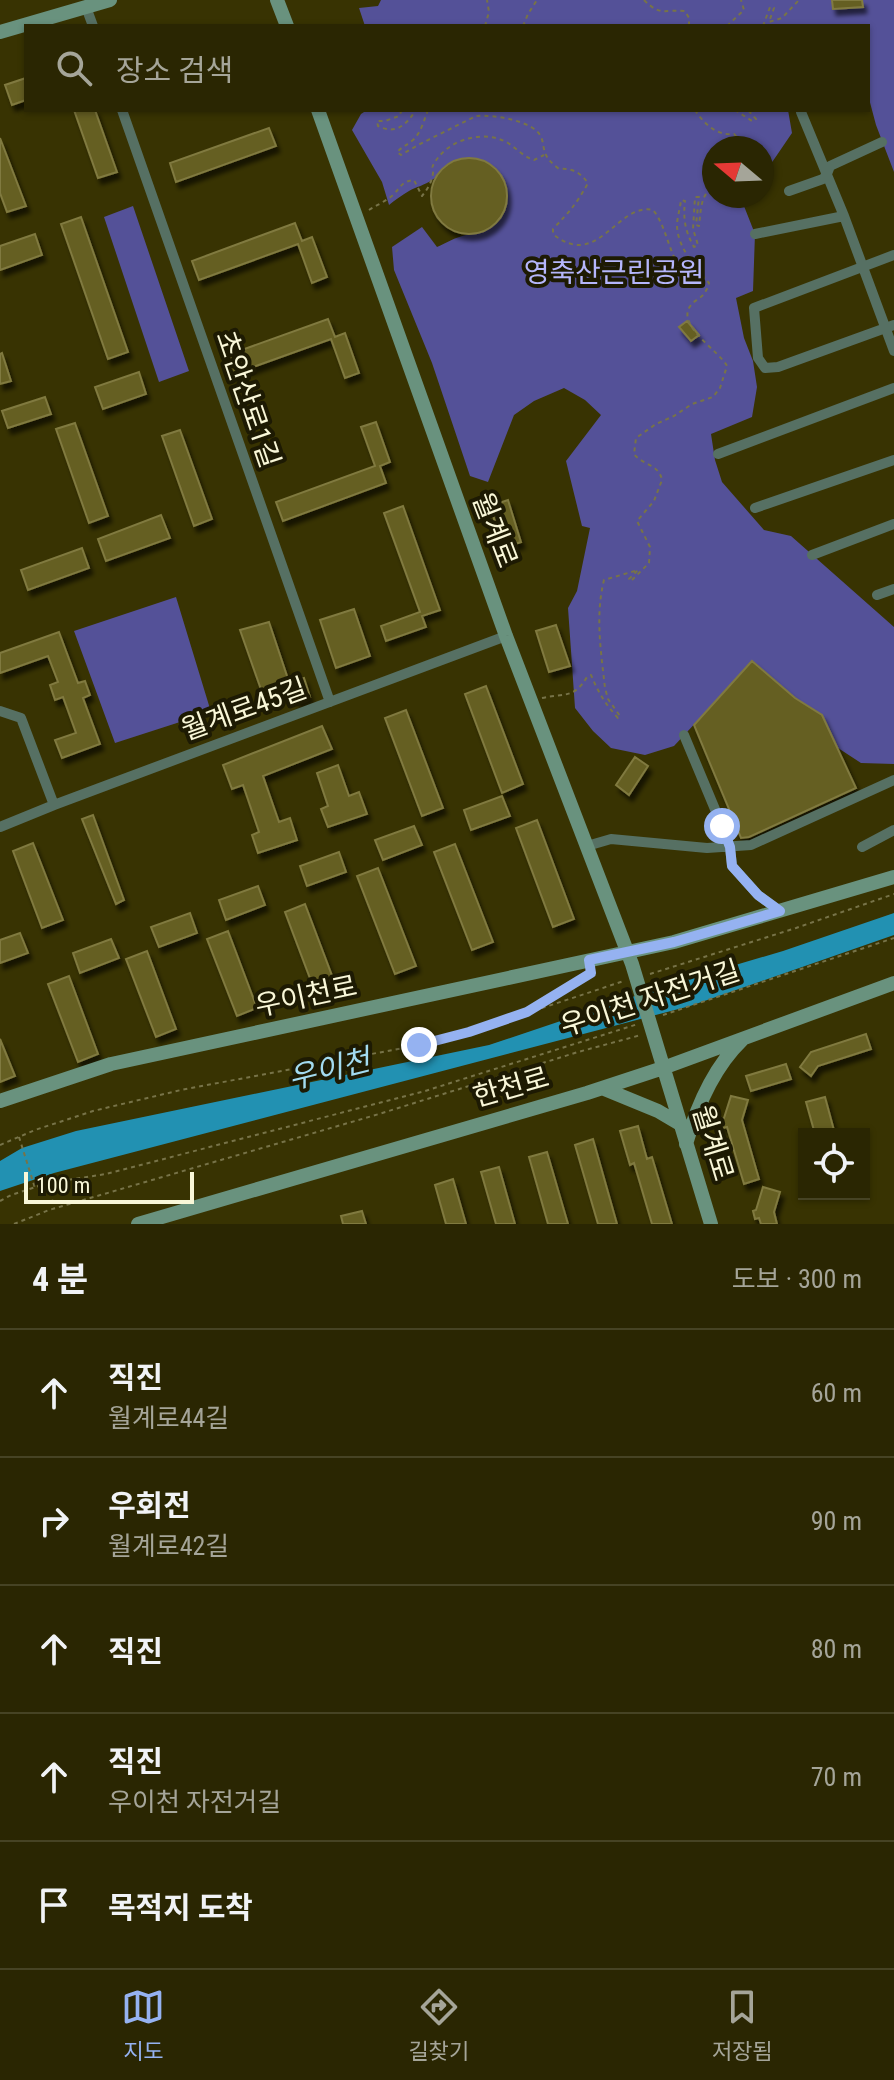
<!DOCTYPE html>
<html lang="ko">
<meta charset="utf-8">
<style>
body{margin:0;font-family:"Roboto Condensed","Noto Sans KR",sans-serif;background:#322e0c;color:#f1f3f6}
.controls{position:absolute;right:24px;bottom:24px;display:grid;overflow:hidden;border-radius:0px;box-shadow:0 2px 6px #0004}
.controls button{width:72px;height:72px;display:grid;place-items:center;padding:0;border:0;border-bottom:2px solid #464324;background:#2a2602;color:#f1f3f6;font:40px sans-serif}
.compass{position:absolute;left:702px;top:136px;width:72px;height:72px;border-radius:50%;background:#2a2602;box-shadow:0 2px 6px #0004;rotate:289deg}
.scale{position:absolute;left:24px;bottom:20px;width:170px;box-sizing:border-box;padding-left:8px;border:4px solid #f9f7d8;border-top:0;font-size:22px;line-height:28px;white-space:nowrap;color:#f9f7d8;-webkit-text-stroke:6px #1d1a03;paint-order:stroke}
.stop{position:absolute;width:24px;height:24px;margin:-18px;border:6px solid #95b2f1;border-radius:50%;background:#fff}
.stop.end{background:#95b2f1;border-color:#fff;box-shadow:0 2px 8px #0008}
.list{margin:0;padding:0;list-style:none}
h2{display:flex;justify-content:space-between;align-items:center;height:104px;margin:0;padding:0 32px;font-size:34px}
h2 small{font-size:26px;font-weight:400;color:#a5a599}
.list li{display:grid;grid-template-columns:52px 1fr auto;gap:24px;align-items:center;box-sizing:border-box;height:128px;padding:0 32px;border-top:2px solid #464324}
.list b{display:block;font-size:30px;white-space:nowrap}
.list p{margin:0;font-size:26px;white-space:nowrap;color:#a5a599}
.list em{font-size:26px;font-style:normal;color:#a5a599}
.icon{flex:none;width:44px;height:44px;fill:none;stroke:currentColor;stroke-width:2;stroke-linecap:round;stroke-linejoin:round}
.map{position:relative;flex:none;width:894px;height:1224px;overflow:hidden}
.search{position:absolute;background:#2a2602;box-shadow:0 2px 6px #0004;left:24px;right:24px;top:24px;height:88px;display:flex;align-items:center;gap:20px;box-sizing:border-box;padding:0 28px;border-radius:0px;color:#a5a599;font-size:30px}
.sheet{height:744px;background:#2a2602}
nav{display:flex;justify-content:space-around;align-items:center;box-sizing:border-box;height:112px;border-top:2px solid #464324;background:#2a2602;font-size:22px;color:#a5a599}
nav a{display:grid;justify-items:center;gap:4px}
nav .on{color:#95b2f1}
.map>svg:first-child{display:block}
.green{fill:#545198}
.water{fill:#2291b2}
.building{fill:#655e24;stroke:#807a3f;stroke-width:2;filter:url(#shadow)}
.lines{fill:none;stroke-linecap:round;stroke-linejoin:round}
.path{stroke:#777348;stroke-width:2;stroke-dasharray:4 4;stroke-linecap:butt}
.street{stroke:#567063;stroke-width:10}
.secondary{stroke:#69927e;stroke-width:14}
.route{stroke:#95b2f1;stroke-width:10}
.labels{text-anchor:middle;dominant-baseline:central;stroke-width:8;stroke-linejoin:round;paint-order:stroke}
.park-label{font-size:28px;fill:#b5b6fb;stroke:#1d1a03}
.street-label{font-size:28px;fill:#f9f7d8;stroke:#1d1a03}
.water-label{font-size:30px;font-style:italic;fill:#a3dbf1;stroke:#1d1a03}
</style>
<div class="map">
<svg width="894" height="1224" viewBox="0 0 894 1224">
<defs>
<filter id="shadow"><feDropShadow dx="3.5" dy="6" stdDeviation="2" flood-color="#0009"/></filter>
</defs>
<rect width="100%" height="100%" fill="#383302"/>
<path class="green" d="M381,0H894V172L876,125L868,95V26H365L359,8L378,6Z
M367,110H788L792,133L762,177V148H714V196H746L742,201L755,234L753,291L736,298L744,338L753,361L757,387L752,417L711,434L715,460L722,482L764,530L791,536L894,627V764L861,763L838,748L822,715L795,698L753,661L674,746L645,755L611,748L593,731L575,708L568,608L577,591L590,528L582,526L566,461L601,415L585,400L564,388L534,401L514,415L488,482L470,476L432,363L394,270L392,247L422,227L437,247C446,243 456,237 466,235C476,232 485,232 494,224C522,198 498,151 461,159C443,163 443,173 432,180C425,185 416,187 409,191C402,195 395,200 389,205L382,182L352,130L361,114Z
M133,206L189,371L159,382L104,217Z
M176,597L211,712L115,743L74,631Z"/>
<path class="water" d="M894,913V935L690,1006L54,1173L0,1191V1161L22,1148L76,1131L489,1045L668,985L783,951Z"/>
<path class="building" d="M832,0H862L863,7L833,9Z
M26,78V100L12,105L5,85Z
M74,110H95L117,172L98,178Z
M269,128L276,146L176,182L170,163Z
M0,138L26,206L7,212L0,193Z
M431 196a38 38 0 1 1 76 0a38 38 0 1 1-76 0Z
M81,217L128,352L108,359L61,224Z
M295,223L302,241L312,237L327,277L312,283L298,244L199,280L192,261Z
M35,234L42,255L0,270V246Z
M328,319L335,337L345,333L359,373L345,378L331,339L231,375L225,356Z
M687,321L699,335L691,341L679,327Z
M2,353L11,381L0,384V354Z
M139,372L146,394L103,409L95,387Z
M45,397L51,414L8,428L2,411Z
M376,422L390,462L380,466L386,483L283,521L276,502L375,466L361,427Z
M75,423L108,516L89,523L56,429Z
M180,430L212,519L194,526L162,436Z
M508,500L521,542L503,548L490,506Z
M403,506L440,610L422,616L426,627L386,641L381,626L420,612L384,513Z
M161,515L170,538L106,561L98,539Z
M82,548L89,568L28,590L21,570Z
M354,609L370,656L336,668L320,620Z
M269,622L291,688L264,698L240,630Z
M556,625L570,666L549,672L536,631Z
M59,632L78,683L85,681L90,695L83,698L100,744L62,758L55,740L76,733L63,697L55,700L50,685L58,682L48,656L0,673V653Z
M752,661L795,698L822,715L856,788L749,837L741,838L694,725Z
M304,678L310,697L297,702L290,682Z
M486,686L523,784L502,793L465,694Z
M406,710L443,808L422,816L385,718Z
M322,726L332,749L263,776L279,822L290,818L297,840L258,853L252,835L259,832L243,785L232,789L223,765Z
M635,757L648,766L629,795L616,785Z
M338,765L349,796L359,792L367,814L328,827L321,809L328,806L317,773Z
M502,796L510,816L471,830L464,810Z
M93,815L124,900L116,904L82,819Z
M537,820L574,919L553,927L516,828Z
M414,826L422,845L383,860L375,840Z
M33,843L63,920L42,928L13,851Z
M455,844L493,942L472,950L434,852Z
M339,852L346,872L307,886L300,866Z
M378,868L416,966L395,974L357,876Z
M258,886L265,905L226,920L219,900Z
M305,904L334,981L314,989L285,912Z
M190,913L197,933L159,947L151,927Z
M228,931L257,1008L237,1016L207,939Z
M20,933L28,953L0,963V940Z
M111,939L119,958L80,973L73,953Z
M147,951L176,1029L156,1037L126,959Z
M69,976L98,1054L78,1062L48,984Z
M866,1034L871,1049L818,1066L811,1076L800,1067L811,1052Z
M0,1039L15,1076L0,1082Z
M786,1064L791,1079L751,1091L746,1076Z
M731,1096L748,1100L742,1120L759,1179L744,1184L727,1127L723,1128L721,1119L724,1118Z
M825,1097L835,1134H815L806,1102Z
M638,1126L647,1159L652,1157L672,1224H652L634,1163L630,1165L620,1131Z
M593,1139L617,1224H598L575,1145Z
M547,1152L568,1224H548L529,1157Z
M499,1167L515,1224H496L481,1172Z
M453,1179L466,1224H446L435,1185Z
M763,1187L780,1192L774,1212L777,1224H761L759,1218L755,1219L753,1211L756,1210Z
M362,1211L366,1224H343L341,1216Z"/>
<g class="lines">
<path class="path" d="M644,0C661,17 664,9 685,11L689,18V26
M485,26L489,12L487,0
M523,26L528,14L537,0
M727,26L744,10L741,0
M763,26L770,7L774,8L769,22L782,18L799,0
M402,110L399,116L385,121H377L378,126C396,135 406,125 416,110
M428,110C424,120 421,133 413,140C407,145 402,147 397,152L401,155L420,144L476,116C492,114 535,121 541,137C543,141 543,145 544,149C546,159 552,163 559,169C572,168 580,172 588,183C576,205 569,212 553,229V234C598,271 617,202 653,210C671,231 669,275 700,282L704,279
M695,110C704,124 717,136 734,134L748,148
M735,110L752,121L756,119L748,110
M369,210C377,205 386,201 393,195C401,187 402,181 414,180L422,196C427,190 432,182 433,173C434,164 430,170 435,162C449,139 484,129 508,143C517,149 524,157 534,160L544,155
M542,698C564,693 574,699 587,677L591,675C598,692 606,705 618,718L620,716L608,699L605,688C601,652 595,616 604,580L638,570L629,579L631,581L649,563L650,547L637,521L654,501L662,480C659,464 642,465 634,454L636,438L656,424L674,416L692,404L713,397L720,388L727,366C719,351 679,327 689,308C695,297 704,301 709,283C696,267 678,249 677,226C677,218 680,209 681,200L685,201C683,219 685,231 694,247L698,245L693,229L695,197H699L696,225L699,226C701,210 700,195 714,186
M650,974L796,928L894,894
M531,1009L587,975
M663,1015L894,938
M19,1137L35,1188
M0,1145L35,1130L93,1111L181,1090L419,1045L469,1032L624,981
M49,1184L54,1209
M0,1201L11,1195L48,1183L106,1174L425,1091L638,1024
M14,1224L49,1210L379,1114L578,1052L641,1035"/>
<path class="street" d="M86,7L93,26
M122,110L330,702
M801,112L844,216L894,351
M789,191L823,179L827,174L830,166L882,142
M755,234L844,216
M894,255L754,308L758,358L765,368L778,367L894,325
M718,454L894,388
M755,508L894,460
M812,555L894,524
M877,595L894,589
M0,711L21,718L54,805
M684,735L722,826L730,847L732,866L758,895L780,911
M0,827L54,805L506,636
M587,846L611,839L707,848L751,845L894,780
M862,847L894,830"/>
<path class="secondary" d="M277,0L287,26
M0,32L110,0
M318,110L506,636L632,964L711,1224
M602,1088L658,1111L680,1124
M0,1101L111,1064L674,942L894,877
M686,1144C697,1106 713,1068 742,1040
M138,1224L587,1093L663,1068L894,983"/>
</g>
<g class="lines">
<path class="route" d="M419,1045L469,1032L527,1012L591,973L589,960L674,942L780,911L758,895L732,866L730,847L722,826"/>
</g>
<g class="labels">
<g class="park-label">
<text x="614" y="272">영축산근린공원</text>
</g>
<g class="street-label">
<text transform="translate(248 399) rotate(71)">초안산로1길</text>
<text transform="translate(495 530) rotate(69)">월계로</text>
<text transform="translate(244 709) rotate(-20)">월계로45길</text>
<text transform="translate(306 996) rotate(-12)">우이천로</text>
<text transform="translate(650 998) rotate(-18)">우이천 자전거길</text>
<text transform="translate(511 1087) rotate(-16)">한천로</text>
<text transform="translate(713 1143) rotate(73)">월계로</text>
</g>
<g class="water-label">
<text transform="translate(329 1069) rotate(-14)">우이천</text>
</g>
</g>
</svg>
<div class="controls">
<button><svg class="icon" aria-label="locate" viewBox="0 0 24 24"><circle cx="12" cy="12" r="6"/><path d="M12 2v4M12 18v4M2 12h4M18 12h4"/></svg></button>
</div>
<svg class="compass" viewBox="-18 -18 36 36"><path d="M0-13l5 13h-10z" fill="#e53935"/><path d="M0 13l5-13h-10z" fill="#a5a599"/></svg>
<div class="scale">100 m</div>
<div class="stop" style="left:722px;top:826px"></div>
<div class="stop end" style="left:419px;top:1045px"></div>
<div class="search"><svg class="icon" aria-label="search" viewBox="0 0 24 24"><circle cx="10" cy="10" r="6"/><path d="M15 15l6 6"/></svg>장소 검색</div>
</div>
<section class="sheet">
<h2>4 분<small>도보 · 300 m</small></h2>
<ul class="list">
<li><svg class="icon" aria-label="ahead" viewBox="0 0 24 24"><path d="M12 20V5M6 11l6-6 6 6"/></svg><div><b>직진</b><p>월계로44길</p></div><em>60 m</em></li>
<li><svg class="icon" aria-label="right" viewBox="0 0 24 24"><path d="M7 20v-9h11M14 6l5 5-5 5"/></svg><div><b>우회전</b><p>월계로42길</p></div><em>90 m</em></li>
<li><svg class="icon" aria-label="ahead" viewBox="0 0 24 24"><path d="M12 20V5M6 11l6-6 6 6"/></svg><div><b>직진</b></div><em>80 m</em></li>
<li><svg class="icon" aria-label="ahead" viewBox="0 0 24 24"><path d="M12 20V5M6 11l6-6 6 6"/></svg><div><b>직진</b><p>우이천 자전거길</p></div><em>70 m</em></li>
<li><svg class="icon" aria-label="arrive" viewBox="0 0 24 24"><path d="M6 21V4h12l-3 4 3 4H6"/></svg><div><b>목적지 도착</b></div></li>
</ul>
</section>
<nav>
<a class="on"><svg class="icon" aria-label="map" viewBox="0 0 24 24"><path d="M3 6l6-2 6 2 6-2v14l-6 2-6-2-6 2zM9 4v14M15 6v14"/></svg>지도</a>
<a><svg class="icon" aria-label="directions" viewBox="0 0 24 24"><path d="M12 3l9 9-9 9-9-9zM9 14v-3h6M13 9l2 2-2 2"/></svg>길찾기</a>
<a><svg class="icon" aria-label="saved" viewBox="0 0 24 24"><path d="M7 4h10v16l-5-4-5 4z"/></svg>저장됨</a>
</nav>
